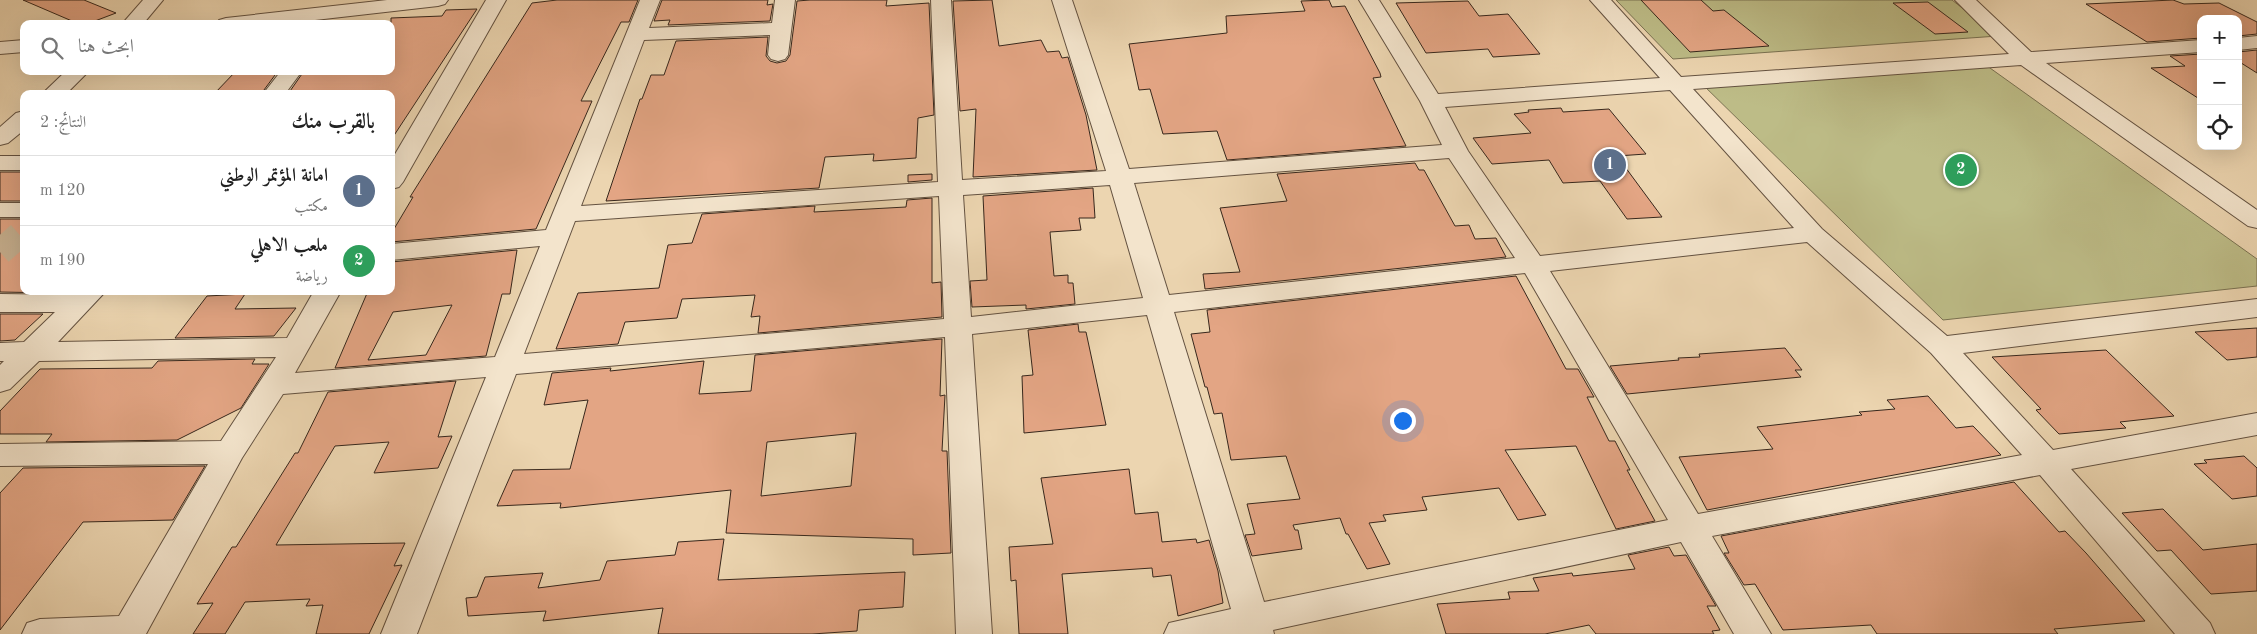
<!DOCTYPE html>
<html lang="ar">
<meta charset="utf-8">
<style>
body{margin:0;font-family:"Old Standard TT",Amiri,serif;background:#f2f2f2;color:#222;direction:rtl}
.controls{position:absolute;right:15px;top:15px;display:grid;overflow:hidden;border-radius:10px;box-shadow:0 5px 20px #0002}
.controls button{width:45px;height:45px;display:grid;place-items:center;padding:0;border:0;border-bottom:1px solid #e0e0e0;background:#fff;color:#222;font:25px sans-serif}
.you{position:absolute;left:1402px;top:420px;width:18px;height:18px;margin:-12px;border:4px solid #fff;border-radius:50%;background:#1a73e8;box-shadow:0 0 0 8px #1a73e833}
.badge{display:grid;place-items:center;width:32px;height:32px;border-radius:50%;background:#0b8043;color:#fff;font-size:16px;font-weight:700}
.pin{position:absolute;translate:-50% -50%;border:2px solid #fff;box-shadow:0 1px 5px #0006}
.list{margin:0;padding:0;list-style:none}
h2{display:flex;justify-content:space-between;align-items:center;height:65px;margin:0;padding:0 20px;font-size:21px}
h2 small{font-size:16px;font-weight:400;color:#767676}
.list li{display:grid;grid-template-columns:32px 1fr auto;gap:15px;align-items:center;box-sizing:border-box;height:70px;padding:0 20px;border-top:1px solid #e0e0e0}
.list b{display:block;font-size:19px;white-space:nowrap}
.list p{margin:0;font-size:16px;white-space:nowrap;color:#767676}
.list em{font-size:16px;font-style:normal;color:#767676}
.icon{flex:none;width:28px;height:28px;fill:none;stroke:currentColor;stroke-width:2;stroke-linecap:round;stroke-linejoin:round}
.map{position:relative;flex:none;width:2257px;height:634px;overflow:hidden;direction:ltr}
.search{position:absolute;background:#fff;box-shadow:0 5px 20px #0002;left:20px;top:20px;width:375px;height:55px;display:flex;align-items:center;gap:12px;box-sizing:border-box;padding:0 18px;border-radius:10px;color:#767676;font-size:19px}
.panel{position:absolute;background:#fff;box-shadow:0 5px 20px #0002;left:20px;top:90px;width:375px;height:205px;border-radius:10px;direction:rtl}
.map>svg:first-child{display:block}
.green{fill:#bdbc87;stroke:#7a7252}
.building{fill:#e3a584;stroke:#37271c;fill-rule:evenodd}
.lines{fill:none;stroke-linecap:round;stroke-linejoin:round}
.minor-tunnel{stroke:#c8b292;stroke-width:26;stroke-dasharray:26 13;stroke-linecap:butt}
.minor-casing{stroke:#645241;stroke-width:2}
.minor{fill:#f3e4cc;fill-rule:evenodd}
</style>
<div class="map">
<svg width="2257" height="634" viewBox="0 0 2257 634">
<rect width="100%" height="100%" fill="#ecd5b0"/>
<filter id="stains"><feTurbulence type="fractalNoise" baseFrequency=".004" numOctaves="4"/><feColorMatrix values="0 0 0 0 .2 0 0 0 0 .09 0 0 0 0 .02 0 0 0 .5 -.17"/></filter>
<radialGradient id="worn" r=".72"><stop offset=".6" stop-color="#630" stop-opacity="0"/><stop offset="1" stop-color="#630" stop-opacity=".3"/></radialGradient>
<path class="green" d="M1616,0H1952L1998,36L1673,59Z
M1976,58L2257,259V286L1943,320L1699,81Z"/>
<path class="building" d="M23,0H84L116,13L87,24H79Z
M557,0H638L629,22H621L581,101H592L536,229L391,242V234L413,197H410L532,3Z
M662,0H768L767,5L773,4L770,21L668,25L670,20L654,21Z
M810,0H887L886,6L929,3L934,115L918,118L916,158L873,161L874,154L825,157L819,188L606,201L640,99H642L651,75H664L676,41L768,37L766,56L770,61L777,63L786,61L790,55L797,1Z
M992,0L999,46L1041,40L1047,52L1059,51L1062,58L1068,57L1086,115L1097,170L973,177L976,109L960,111L953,1Z
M1329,0L1332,7L1345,6L1380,73L1381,77L1373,78L1406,146L1227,160L1217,131L1163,134L1150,89L1139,90L1129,44L1227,33L1226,16L1305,11L1301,1Z
M1641,0H1701L1713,11L1724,10L1769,46L1690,52Z
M2173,0L2184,4L2219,3L2257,22V34L2238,36V19H2201V38L2147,42L2086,4Z
M1468,1L1479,16L1508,14L1540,54L1493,57L1488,49L1426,53L1396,3Z
M1928,2L1968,32L1935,34L1893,3Z
M477,9L391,140V94H288L304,71H391V18L442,16L446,10Z
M2257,50V73L2238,61V52Z
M2201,54V100L2151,68L2185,66L2170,56Z
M236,71H278L261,94H214Z
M1561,108L1563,112L1609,109L1646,154L1617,156L1662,217L1627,219L1600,181L1563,183L1549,160L1492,164L1473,138L1531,133L1514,114L1529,112L1528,110Z
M1415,163L1419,170H1424L1455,226L1469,225L1475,239L1496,238L1506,257L1205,289L1203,274L1240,272L1220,208L1287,201L1277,174Z
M0,172H24V201H0Z
M932,174V180L908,182V175Z
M1093,188L1095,218H1079L1081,230L1050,232L1054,276L1068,275V283H1073L1075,304L1026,309V305L972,307L970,281L987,280L983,196Z
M932,198V283L941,282L942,317L758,333L760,316L751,317L755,295L682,299L677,318L625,322L618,344L556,349L578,293L659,288L668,245L692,243L702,214L815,206L814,212L906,207L907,200Z
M0,219H24V291H58L56,293L0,292Z
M517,250L510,294H502L486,356L335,368L368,291H391V262ZM452,305L426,355L368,360L393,312Z
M1516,276L1566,369H1578L1594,397H1587L1609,441H1615L1630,470H1627L1655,521L1616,529L1576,446L1505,450L1546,515L1518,520L1499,488L1422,497L1427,510L1383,515L1386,521L1369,523L1390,564L1367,569L1348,534H1346L1340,518L1293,525L1295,530H1298L1302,549L1252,556L1245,535L1255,534L1247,504L1300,499L1286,456L1231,460L1222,413L1214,414L1207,387H1205L1191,334L1210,332L1207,310Z
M245,294L235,309L296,308L274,336L175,338L207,296Z
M0,314H43L15,340L0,341Z
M1078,324L1079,332H1086L1106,425L1024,433L1022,376L1033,375L1028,330Z
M2257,328V357L2227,360L2195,332Z
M942,339L940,396L945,395L942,451H947L951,553L913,555V539L726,533L731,490L560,508L561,503L497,506L513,470L570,469L588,400L544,405L552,373L611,368L610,371L704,361L699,394L751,391L755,355ZM856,433L851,486L761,496L767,442Z
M1785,348L1802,370H1795L1801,377L1627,394L1610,366L1679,360L1678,358L1700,357L1699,354Z
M2106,350L2174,416L2120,422L2126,428L2059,434L2036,410L2041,409L1992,357Z
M255,359L252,364H269L241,408L177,440L46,442L52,434H0V411L40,369L152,368L158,361Z
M456,381L438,437L452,436L438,468L374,473L389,442L335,446L276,545L405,543L394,566L402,565L369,634H316L323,605L306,606L310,599L245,602L225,634H193L213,603L197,604L232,547H236L295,453H298L328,392Z
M1928,396L1956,428L1973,426L2001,455L1707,510L1679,457L1773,449L1757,427L1862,415L1859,412L1895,409L1887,400Z
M2244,456L2257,468V496L2232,499L2194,464L2207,463L2204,460Z
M205,466L173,520L83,522L0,630V493L23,468Z
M1129,469L1135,514L1158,512L1162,542L1196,539L1197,543L1209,540L1218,571L1223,603L1178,616L1171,575L1153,577L1152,568L1062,574L1068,634H1019L1016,580L1011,581L1009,547L1053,544L1041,478Z
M2014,482L2059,532L2065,531L2086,553L2145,621L2054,629L2058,634H1877L1871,625L1783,630L1755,584L1744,585L1724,553H1729L1721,536Z
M2163,509L2203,550L2257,544V591L2211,594L2171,550L2157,551L2122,513Z
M724,539L718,580L905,572L903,607L859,610L857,631L812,634H658L663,608L543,621L546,611L468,616L466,598L477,597L485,577L543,573L538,588L600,580L607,561L675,555L678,542Z
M1669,547L1674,556L1686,555L1716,606H1707L1720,630L1712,631L1714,634H1596L1589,625L1545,634H1446L1437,604L1510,599L1508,592L1539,591L1533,578L1572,573L1573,576L1635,569L1628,555Z"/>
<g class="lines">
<path class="minor-tunnel" d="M0,252L24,231"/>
<g class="minor-casing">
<path id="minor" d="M143,0H163L143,24H122Z
M387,0H448L445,4L438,6L280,24H216L219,20L226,18Z
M486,0H506L403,182L399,187L391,189V161Z
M640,0H660L649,28L772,23L775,0H795L788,55L785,59L778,61L771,59L768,55L770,35L644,40L581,206L938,182L931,0H951L962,180L1106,171L1052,0H1072L1129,169L1442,145L1420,101L1359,0H1379L1438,94L1660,78L1590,0H1611L1681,77L2009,54L1955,0H1976L2031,52L2201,40V52L2046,63L2257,210V228L2248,226L2021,65L1693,89L1822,229L1947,336L2257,299V317L1963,353L2053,450L2257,413V435L2071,469L2210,623L2215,634H2175L2040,475L1712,536L1771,634H1734L1681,542L1273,630L1274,634H1164L1169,623L1231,609L1147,315L972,334L992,634H956L945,337L516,374L417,634H381L486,377L283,394L242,458L146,634H22L27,623L40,619L119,616L208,464L0,466V444L221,441L276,357L39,361L10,389L0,392V365L4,361H0V343L24,342L55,312H0V294L73,295L77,291H106L58,342L287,338L314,291H341L295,373L495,357L540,246L391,260V244L546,230ZM1670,90L1794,228L1540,256L1468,151L1445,107ZM1449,158L1515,258L1169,295L1134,183ZM1110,185L1143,298L971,317L963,195ZM939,196L944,319L524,354L575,221ZM1807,242L1931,353L2022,455L1698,514L1550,271ZM1525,273L1668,520L1264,602L1174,312Z
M2257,36V48L2238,50V38Z
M24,40V52L0,54V42Z
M66,71H89L66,94H42Z
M281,71H302L285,94H263Z
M24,111V130L8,143L0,145V127L16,113Z
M0,156H24V170H0Z
M0,203H24V217H0Z"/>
</g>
<use href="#minor" class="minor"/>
</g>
<rect width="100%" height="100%" filter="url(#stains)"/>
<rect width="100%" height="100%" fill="url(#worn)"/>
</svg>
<div class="controls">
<button>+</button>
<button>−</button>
<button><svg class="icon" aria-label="locate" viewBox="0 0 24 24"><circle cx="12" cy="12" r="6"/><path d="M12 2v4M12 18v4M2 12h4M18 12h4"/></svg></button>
</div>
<div class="you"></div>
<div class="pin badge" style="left:1610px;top:165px;background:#5c6f8a">1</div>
<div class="pin badge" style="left:1961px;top:170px;background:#2e9e5b">2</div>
<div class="search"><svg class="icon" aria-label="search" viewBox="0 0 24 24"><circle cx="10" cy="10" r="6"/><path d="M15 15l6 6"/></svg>ابحث هنا</div>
<section class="panel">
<h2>بالقرب منك<small>النتائج: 2</small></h2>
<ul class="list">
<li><span class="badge" style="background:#5c6f8a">1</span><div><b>امانة المؤتمر الوطني</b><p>مكتب</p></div><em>120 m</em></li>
<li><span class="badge" style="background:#2e9e5b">2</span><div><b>ملعب الاهلي</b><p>رياضة</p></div><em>190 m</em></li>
</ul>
</section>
</div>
